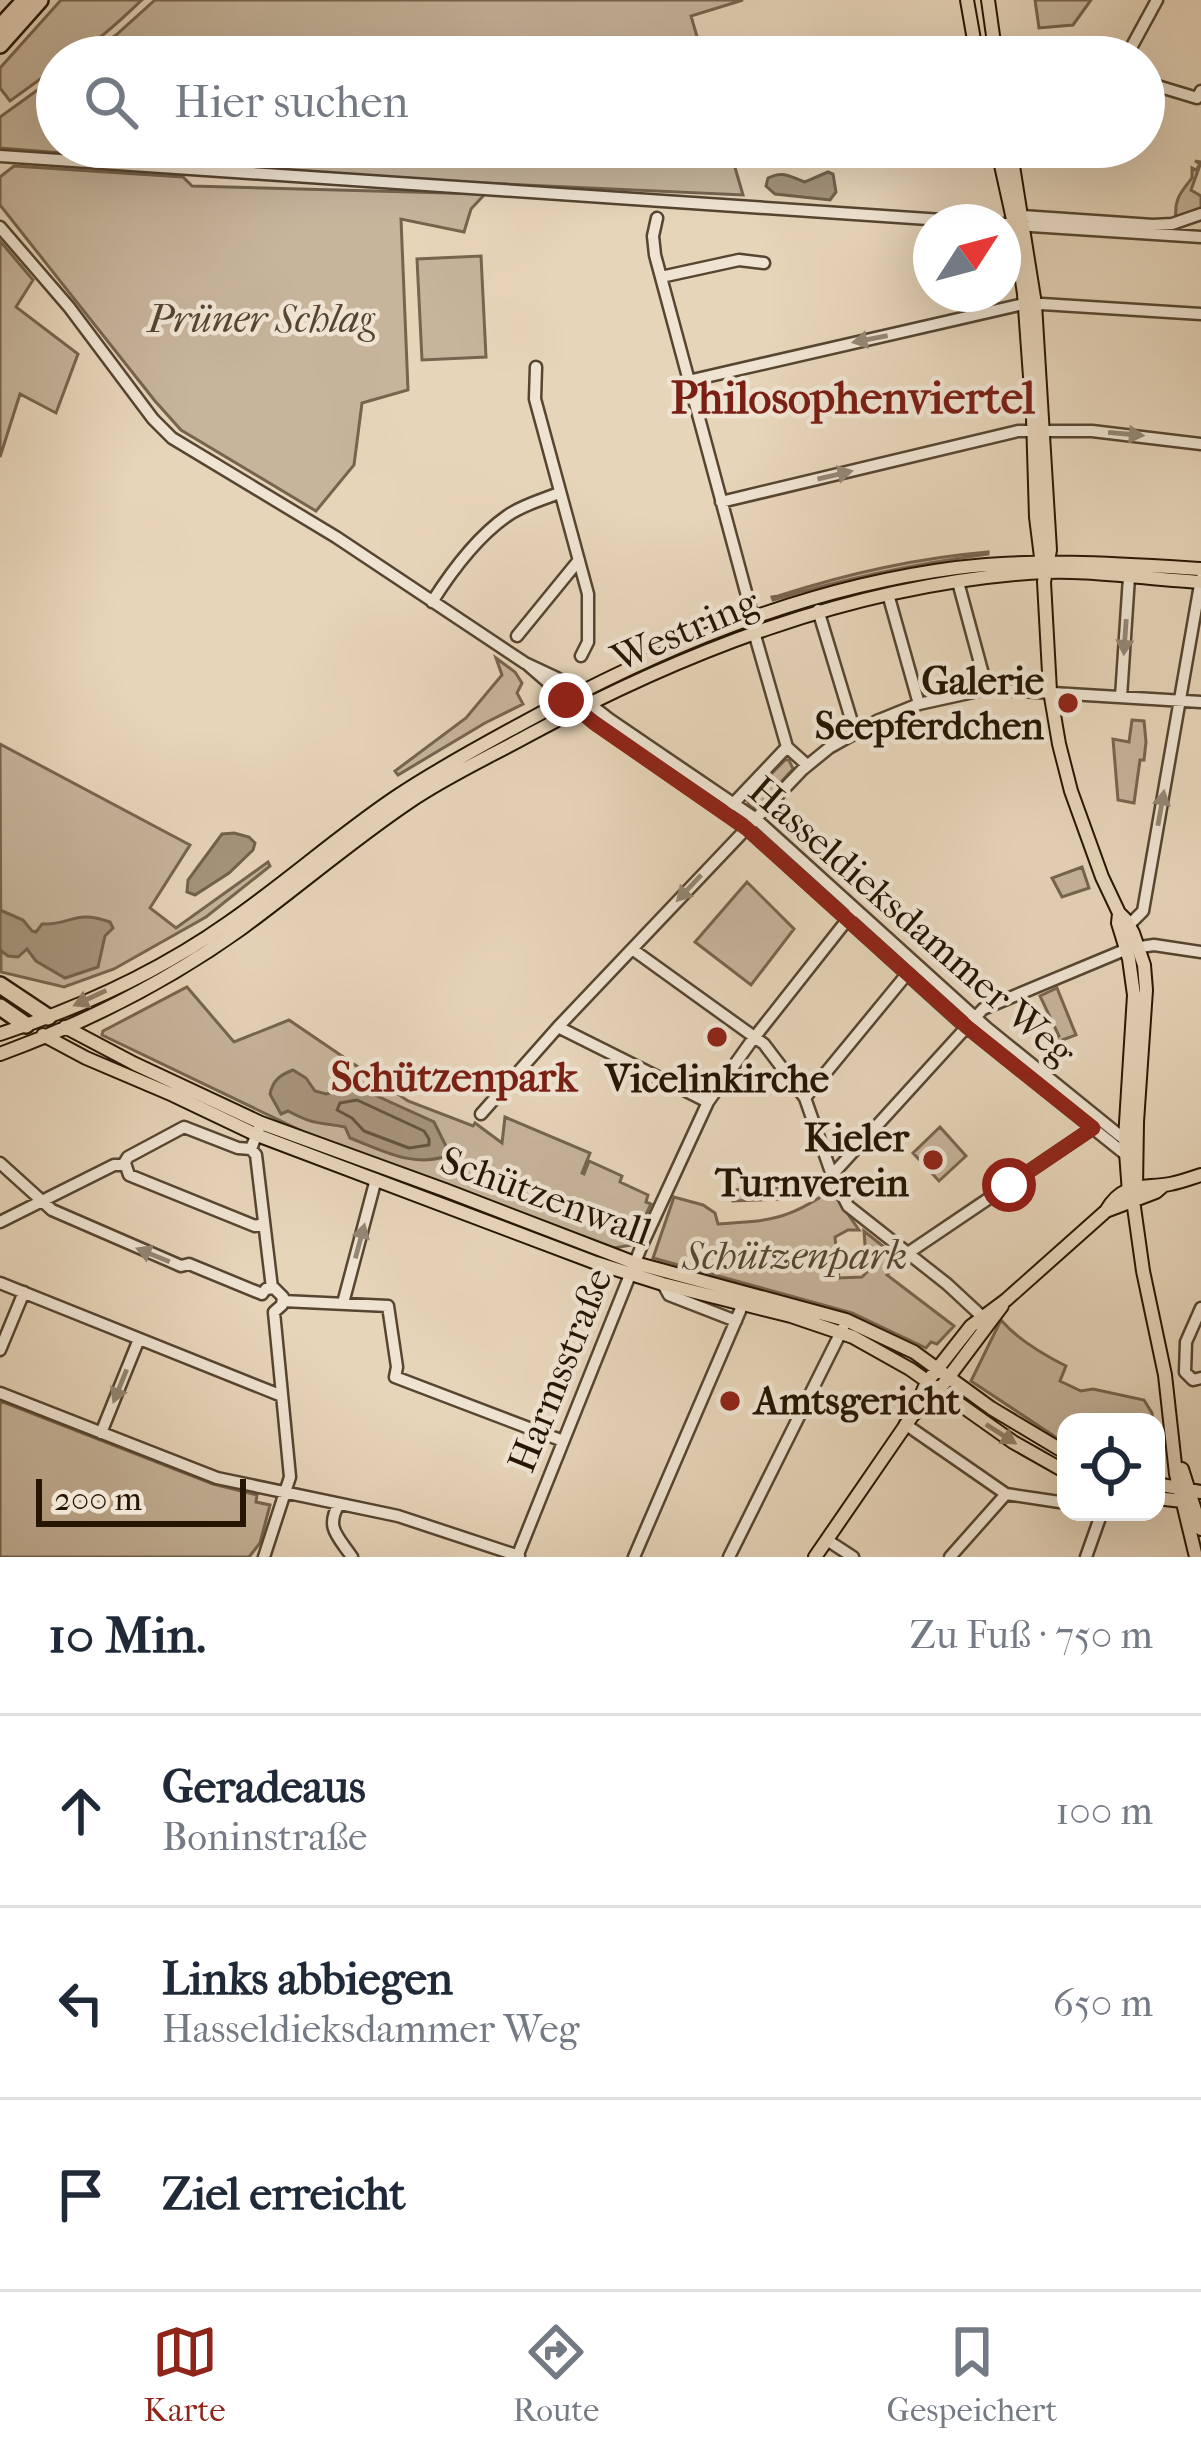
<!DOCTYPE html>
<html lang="de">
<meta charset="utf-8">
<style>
body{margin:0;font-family:"IM FELL French Canon",serif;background:#f2f2f3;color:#1f2937}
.controls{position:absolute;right:36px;bottom:36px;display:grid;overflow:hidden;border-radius:24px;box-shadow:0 12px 48px #0002}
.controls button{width:108px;height:108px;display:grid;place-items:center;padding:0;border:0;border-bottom:3px solid #e0e1e3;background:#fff;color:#1f2937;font:60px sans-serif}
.compass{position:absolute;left:913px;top:204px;width:108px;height:108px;border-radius:50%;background:#fff;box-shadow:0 12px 48px #0002;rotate:54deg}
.scale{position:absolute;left:36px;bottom:30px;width:210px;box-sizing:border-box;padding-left:12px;border:6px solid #251502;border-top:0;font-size:33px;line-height:42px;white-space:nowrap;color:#251502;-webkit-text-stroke:9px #efe4d2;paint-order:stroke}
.stop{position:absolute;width:36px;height:36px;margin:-27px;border:9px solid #8f2418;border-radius:50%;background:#fff}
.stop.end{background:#8f2418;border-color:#fff;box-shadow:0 3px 12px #0008}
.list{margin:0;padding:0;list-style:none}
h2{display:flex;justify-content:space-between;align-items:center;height:156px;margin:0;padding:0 48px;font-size:51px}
h2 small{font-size:39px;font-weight:400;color:#747a83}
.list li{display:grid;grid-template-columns:78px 1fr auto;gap:36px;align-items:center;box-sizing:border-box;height:192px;padding:0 48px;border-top:3px solid #e0e1e3}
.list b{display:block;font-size:45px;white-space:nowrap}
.list p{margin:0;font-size:39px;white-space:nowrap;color:#747a83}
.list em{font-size:39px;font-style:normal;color:#747a83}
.icon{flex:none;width:66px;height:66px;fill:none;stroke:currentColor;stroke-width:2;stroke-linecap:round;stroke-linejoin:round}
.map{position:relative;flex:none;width:1201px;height:1557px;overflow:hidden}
.search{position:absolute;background:#fff;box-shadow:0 12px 48px #0002;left:36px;right:36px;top:36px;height:132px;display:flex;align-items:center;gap:30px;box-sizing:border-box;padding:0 42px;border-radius:66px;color:#747a83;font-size:45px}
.sheet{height:732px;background:#fff}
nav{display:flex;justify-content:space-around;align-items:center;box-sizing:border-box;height:168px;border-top:3px solid #e0e1e3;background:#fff;font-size:33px;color:#747a83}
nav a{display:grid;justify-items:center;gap:6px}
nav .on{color:#8f2418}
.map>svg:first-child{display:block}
.green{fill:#c6b49b;stroke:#76644e;stroke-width:3}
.water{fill:#a5947b;stroke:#72614b;stroke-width:3}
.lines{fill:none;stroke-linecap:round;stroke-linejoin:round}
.shore{stroke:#65543e;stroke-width:3}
.minor-casing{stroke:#564530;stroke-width:15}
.major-casing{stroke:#251502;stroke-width:16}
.highway-casing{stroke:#251502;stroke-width:20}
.minor{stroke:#efe4d2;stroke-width:10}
.major{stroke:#e7d5ba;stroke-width:12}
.highway{stroke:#e7d5ba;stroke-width:15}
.oneway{fill:#948774}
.oneway2{fill:#907f67}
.route{stroke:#8f2418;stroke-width:15}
.poi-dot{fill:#8f2418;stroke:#efe4d2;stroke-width:4.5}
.labels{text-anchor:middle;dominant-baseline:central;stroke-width:9;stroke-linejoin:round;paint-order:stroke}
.park-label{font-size:39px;font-style:italic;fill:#554530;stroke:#efe4d2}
.street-label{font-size:39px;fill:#251502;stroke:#efe4d2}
.poi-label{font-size:39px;font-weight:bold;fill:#251502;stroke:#efe4d2;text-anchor:end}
.neighbourhood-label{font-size:42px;font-weight:bold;fill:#7a1f14;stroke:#efe4d2}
.quarter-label{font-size:45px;font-weight:bold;fill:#7a1f14;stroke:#efe4d2}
</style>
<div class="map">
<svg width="1201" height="1557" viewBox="0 0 1201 1557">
<rect width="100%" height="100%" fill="#e7d5ba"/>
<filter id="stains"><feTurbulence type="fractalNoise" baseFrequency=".00167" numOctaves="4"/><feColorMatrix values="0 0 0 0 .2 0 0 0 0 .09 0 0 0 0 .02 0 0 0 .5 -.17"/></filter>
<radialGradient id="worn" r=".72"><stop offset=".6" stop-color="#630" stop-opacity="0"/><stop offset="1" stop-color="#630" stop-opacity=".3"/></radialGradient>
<path class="green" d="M61,0H142C121,19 85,57 57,57V67L10,101L0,88V68Z
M155,0H743L691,16L703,57H84L116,35Z
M1035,0H1091L1073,25L1039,28Z
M57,76V147H729L743,195L373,178L0,148V117Z
M1195,161L1201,162L1191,190L1201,196V208L1176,218C1174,199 1181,192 1192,178V168L1196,170L1200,164Z
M14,166L183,177L192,186L485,194L471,209L464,232L401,219L408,390L362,403L354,465L316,511L181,430L155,401L0,205V177Z
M0,241L33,280L16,307L78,354L56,413L20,394L0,457Z
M481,256L486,357L422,360L417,259Z
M988,552V554C915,564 843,579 773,600L772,597L778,596C846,574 917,558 988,552Z
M496,658L515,672L522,683L517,693L523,704L485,723L398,775L395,771L466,718L502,675Z
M1132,720L1144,721L1146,742L1144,760H1140L1134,803L1118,800L1113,739L1129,742Z
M0,744L190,845L150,908L176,928L268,862L270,866L206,917L114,969L64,987L1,972Z
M785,760H789L793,769L758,807L753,808L748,803V797Z
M1082,867L1089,888L1062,897L1052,878Z
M747,882L794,929L751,985L695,942Z
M187,987L234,1042L289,1020L408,1101L473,1126L475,1123L502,1143L505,1117L590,1153L582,1173L584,1174L589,1161L622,1176L620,1182L648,1195L646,1202L651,1204L632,1245L614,1248L308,1134L102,1035L103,1031Z
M1057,988L1076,1035L1057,1042L1056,1038L1059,1036L1040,996Z
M940,1127L966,1156L939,1181L913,1153Z
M807,1186L808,1193L782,1199L733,1201V1190Z
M831,1190L859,1230H848L835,1237L839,1278L862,1277L867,1272L864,1231L894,1255L897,1262L887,1275L954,1326L937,1344L931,1342L926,1348L852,1313L653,1258L674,1197L703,1205L715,1213L718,1224C769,1221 788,1220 831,1190Z
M1001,1320C1018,1340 1042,1354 1066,1366L1060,1381L1081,1391L1093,1389L1144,1400L1152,1413L1153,1422H1066V1444L971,1381Z
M0,1401L213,1484L257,1495L256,1502L270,1505L260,1543L249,1557H0Z"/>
<path class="water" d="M828,172L833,174L836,192L830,200L775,194L766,186L768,178C784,170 790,177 805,182Z
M234,833L249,837L255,843L253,850L229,873L195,895L187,892L188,880L222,834Z
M0,910L23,920L32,931L36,932L42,924C72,925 75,909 110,922L113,928L105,936L98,967L65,978L36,961L27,949L18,957L8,956L0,950Z
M293,1070L306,1078L315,1091L326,1094L357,1087L434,1122L446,1146V1156C413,1168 381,1150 350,1138L345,1127C318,1122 314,1125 288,1111L281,1114L270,1094C273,1080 280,1075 293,1070Z"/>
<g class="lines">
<path class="shore" d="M357,1100L424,1131L429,1139V1145L409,1148L364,1131L352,1118L337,1110L340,1103Z"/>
<g class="minor-casing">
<path id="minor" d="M1126,57L1157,0
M1144,82L1197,98L1201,91
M0,156L972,222
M1022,216L1153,225L1172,224L1201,214
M657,218L653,236L655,255L753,618L756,639L785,740L787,747L807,765
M1003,224H1008
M1031,226L1201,237
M0,227L69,307L153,419L172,438L336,537L525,663L557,678L609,719L756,819L987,1028L1129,1143
M661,277L739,260L764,263
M536,367L535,399L588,594V642L581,656
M688,381L1019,305L1042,304L1201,314
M721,502L1018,431H1092L1201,444
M958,582L987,689
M888,594L919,704
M432,602C451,572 477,537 507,516C522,505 542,500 559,493
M818,610L855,732
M517,636L579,560
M528,665L596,724L746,828L959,1021L1125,1154
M1121,697L1129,577
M732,805L787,747
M1129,925L1143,911L1201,579
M632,949L764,1044L805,1098L832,1175L848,1206L947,1284L989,1323
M558,1027L708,1102
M805,1098L907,974
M481,1114L558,1027L802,770L829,748L877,721L919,704L987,689L1201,702
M259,1128L251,1149L256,1155L272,1288
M0,1163L52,1210L181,1266L189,1264L262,1294
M125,1163L129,1175L255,1226L264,1224
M832,1175L983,1009L1127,949L1154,945L1201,952
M0,1222L114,1165H123L128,1157L184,1127L238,1148L251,1149
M908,1253L1093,1128
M0,1283L282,1396
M663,1284L669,1295L736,1321
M262,1294L266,1289L274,1288L283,1297L282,1305L274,1312L290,1477L264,1557
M283,1301L388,1306L397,1367L395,1377L563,1441
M343,1303L376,1179
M1201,1308L1186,1342L1185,1372L1193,1380L1201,1378
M0,1350L24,1292
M0,1393L217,1478L398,1516L519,1556
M905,1424L1006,1494L1066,1503
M101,1433L139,1339
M339,1504C325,1528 338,1536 352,1557
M827,1540L853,1557
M517,1557L642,1245L708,1102L750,1043L851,915
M634,1557L740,1311L742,1300
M729,1557L843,1328
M950,1557L1006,1494
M1086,1557L1102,1512"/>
</g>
<g class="major-casing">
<path id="major" d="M967,0L977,57
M988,0L996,57
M997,147L1014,224L1024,294L1033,418L1036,517L1042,565
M1010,147L1035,304L1050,550L1044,582L1050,691L1059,744L1071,791L1102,877L1119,913L1126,920L1133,933L1144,965L1146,990L1137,1122L1136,1187L1133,1200L1143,1271L1165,1375L1176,1474L1196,1557
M1119,913L1118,923L1129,959L1134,995L1125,1139L1129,1193
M65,1027L135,1064L261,1123L445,1190L635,1263L846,1320L914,1352L991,1408L1066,1453
M0,1034C79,1008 160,971 228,923C286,883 338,836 396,797C436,770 479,747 521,724C657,649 801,588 956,568C1037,558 1120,564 1201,569
M43,1035L86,1058L173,1095L257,1135L596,1263L663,1284L791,1316L853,1337L910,1369L1013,1442L1066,1472
M0,1054C85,1023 168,981 242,928C298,887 351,841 409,802C447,776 489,757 529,735C685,651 849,587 1028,573C1085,568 1144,579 1201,582
M1106,1211L1156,1192L1163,1186
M912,1416L927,1382L971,1326L1006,1300L1106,1211C1123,1181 1144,1189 1170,1184C1181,1182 1191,1178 1201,1175
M1182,1469L1201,1529
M1156,1484L1201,1492
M1156,1498L1191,1502
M815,1557L912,1416L939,1390L1002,1306"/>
</g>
<g class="highway-casing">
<path id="highway" d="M0,27L25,0
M0,45L40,0
M0,985L48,1017
M0,1007L26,1025"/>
</g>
<use href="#minor" class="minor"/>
<use href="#major" class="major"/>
<use href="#highway" class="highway"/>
</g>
<defs><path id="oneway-solid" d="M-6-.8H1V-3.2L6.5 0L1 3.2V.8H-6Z" transform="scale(3)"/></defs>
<g class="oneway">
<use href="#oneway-solid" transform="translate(870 339) rotate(169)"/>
<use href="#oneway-solid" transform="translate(1126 434) rotate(5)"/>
<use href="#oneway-solid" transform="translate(835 475) rotate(-13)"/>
<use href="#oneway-solid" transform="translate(1125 637) rotate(94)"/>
<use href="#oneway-solid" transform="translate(1161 808) rotate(-80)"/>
<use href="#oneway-solid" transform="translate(689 888) rotate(133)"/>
<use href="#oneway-solid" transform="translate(360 1241) rotate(-75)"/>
<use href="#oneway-solid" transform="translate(153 1255) rotate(-158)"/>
<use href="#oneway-solid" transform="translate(120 1386) rotate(112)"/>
</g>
<g class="oneway2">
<use href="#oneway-solid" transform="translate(90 998) rotate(155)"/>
<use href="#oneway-solid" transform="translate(1001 1434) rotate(33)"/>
</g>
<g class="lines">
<path class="route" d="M566,700L593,722L746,828L967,1027L1093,1128L1009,1185"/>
</g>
<g class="poi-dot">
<circle cx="1068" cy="703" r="12"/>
<circle cx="717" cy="1037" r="12"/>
<circle cx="933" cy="1160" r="12"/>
<circle cx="730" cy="1401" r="12"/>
</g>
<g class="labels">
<g class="park-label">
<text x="261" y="319">Prüner Schlag</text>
<text x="795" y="1256">Schützenpark</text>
</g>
<g class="street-label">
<text transform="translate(685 630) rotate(-23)">Westring</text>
<text transform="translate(912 921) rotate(41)">Hasseldieksdammer Weg</text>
<text transform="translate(546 1196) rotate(20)">Schützenwall</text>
<text transform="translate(560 1370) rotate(-68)">Harmsstraße</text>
</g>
<g class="poi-label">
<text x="1044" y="681">Galerie<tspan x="1044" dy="45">Seepferdchen</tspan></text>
<text x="717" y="1079" text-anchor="middle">Vicelinkirche</text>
<text x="909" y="1138">Kieler<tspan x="909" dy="45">Turnverein</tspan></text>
<text x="754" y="1401" text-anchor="start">Amtsgericht</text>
</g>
<g class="neighbourhood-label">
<text x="454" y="1077">Schützenpark</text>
</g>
<g class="quarter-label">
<text x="853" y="398">Philosophenviertel</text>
</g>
</g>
<rect width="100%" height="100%" filter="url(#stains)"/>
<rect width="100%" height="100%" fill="url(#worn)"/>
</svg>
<div class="controls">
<button><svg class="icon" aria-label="locate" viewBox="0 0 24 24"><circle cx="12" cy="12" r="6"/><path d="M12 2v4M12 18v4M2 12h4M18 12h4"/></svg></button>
</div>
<svg class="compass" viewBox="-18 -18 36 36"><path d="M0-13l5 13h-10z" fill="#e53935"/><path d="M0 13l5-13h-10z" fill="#747a83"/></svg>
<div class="scale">200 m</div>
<div class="stop" style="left:1009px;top:1185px"></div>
<div class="stop end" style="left:566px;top:700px"></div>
<div class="search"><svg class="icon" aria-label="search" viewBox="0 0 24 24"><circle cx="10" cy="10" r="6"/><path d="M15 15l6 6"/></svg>Hier suchen</div>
</div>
<section class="sheet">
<h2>10 Min.<small>Zu Fuß · 750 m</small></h2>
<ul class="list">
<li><svg class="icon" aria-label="ahead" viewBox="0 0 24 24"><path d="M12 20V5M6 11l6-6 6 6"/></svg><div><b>Geradeaus</b><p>Boninstraße</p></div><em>100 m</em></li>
<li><svg class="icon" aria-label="left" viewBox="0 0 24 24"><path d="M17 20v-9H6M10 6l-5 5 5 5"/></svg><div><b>Links abbiegen</b><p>Hasseldieksdammer Weg</p></div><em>650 m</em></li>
<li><svg class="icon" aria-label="arrive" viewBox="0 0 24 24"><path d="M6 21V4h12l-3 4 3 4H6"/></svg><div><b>Ziel erreicht</b></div></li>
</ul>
</section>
<nav>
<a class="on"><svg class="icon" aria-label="map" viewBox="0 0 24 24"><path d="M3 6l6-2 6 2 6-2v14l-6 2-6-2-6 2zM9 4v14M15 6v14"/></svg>Karte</a>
<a><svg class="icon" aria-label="directions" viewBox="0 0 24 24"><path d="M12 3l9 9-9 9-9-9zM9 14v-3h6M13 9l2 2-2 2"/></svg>Route</a>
<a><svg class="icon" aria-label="saved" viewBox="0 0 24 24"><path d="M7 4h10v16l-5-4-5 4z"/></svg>Gespeichert</a>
</nav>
